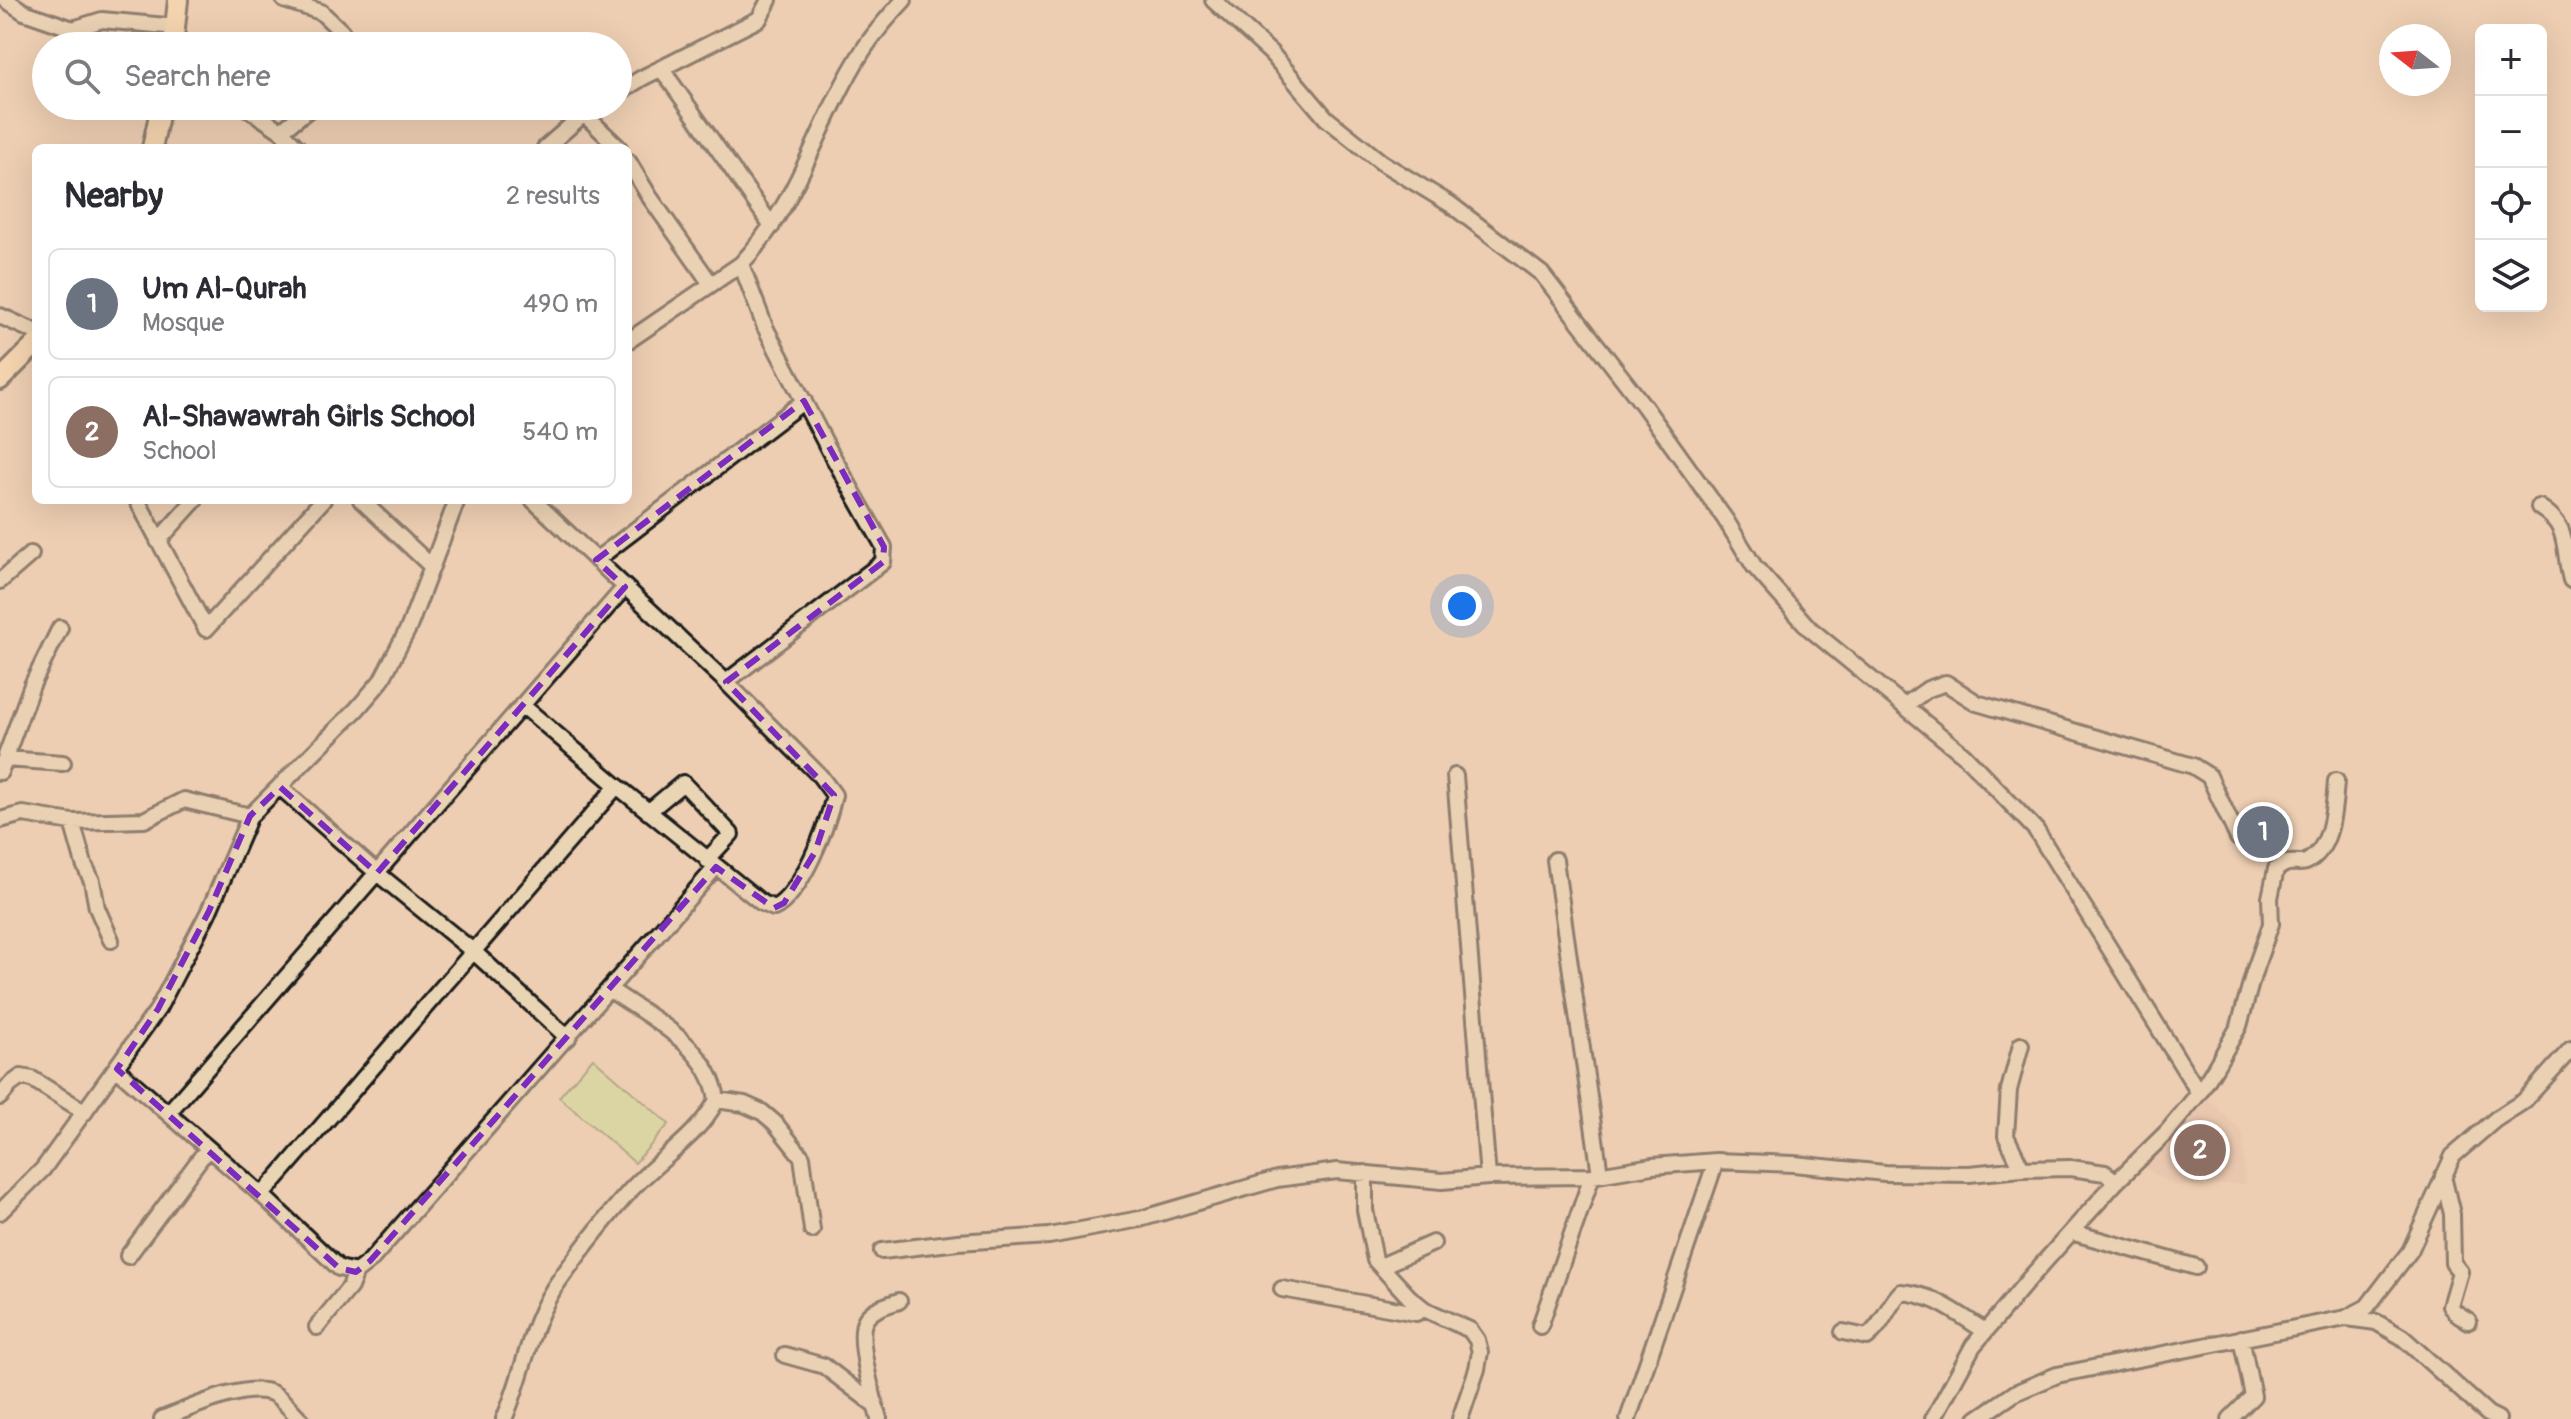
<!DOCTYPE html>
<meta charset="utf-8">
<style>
body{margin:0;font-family:Pangolin,sans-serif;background:#f2f2f3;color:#2b2b33}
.controls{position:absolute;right:24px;top:24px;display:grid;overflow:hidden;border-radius:12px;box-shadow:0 8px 32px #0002}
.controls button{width:72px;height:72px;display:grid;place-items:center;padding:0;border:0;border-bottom:2px solid #e1e1e2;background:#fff;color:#2b2b33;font:40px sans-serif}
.compass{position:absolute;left:2379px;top:24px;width:72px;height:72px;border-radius:50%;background:#fff;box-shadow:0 8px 32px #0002;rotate:287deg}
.you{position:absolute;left:1462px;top:606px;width:28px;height:28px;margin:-20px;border:6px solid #fff;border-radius:50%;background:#1a73e8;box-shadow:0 0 0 12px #1a73e833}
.badge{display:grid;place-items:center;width:52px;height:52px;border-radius:50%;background:#1c1c1c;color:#fff;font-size:26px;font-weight:700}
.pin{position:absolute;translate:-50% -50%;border:4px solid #fff;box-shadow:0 2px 8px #0006}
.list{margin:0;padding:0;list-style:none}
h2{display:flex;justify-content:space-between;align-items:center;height:104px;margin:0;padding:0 32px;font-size:34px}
h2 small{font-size:26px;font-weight:400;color:#7c7c81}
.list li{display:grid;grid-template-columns:52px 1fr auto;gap:24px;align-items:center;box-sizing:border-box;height:112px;margin:0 16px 16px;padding:0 16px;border:2px solid #e1e1e2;border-radius:12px}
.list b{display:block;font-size:30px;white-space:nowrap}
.list p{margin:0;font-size:26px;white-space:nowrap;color:#7c7c81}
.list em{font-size:26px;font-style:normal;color:#7c7c81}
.icon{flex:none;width:44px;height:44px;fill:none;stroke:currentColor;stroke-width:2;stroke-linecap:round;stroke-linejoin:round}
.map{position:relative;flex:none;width:2571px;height:1419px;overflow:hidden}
.search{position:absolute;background:#fff;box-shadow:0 8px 32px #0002;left:32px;top:32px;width:600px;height:88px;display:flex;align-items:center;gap:20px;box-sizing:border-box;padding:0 28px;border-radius:44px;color:#7c7c81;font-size:30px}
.panel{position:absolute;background:#fff;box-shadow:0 8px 32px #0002;left:32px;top:144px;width:600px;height:360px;border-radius:12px}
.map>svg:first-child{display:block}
.built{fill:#e4bfa9}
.green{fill:#c6dc91;stroke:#717c56;stroke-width:2}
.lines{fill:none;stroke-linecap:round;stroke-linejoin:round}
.minor-casing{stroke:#1c1c1c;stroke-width:20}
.major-casing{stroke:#1c1c1c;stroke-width:24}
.minor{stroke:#e9d5b3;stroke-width:14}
.major{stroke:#fddcac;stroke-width:18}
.marked{fill:none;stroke:#7b2cbf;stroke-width:6;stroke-dasharray:16 10;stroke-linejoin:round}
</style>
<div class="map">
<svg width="2571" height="1419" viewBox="0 0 2571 1419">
<rect width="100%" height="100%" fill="#edceb2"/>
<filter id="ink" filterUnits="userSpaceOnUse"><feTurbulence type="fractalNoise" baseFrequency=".0125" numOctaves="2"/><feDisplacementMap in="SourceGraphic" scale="16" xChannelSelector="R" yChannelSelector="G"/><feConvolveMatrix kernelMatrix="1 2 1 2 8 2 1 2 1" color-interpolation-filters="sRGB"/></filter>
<g filter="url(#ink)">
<path class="built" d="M2204,1095L2243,1133L2245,1184L2173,1185L2142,1166Z"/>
<path class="green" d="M593,1058L669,1124L635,1163L559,1097Z"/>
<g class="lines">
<g class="minor-casing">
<path id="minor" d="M6,0L24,12L73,29L102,20L177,27
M284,0L321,12L341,31L352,46
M1213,0L1271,53L1326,118L1381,162L1450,204L1542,274L1644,406L1725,519L1754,566L1809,628L1964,755L2036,830L2199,1093
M661,68L772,226
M618,93L642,78L759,19L769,0
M244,106L281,131L298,148
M584,114L619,148
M281,131L313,106
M545,148L584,114L598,106
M628,161L649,196L711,284
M0,316L36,332
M628,341L741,264C801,200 817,123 862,52C874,33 889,16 904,0
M137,500L206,629L323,500
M361,500L431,566
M2539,507C2571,527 2562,546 2571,580
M158,541L195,500
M596,560L804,401
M0,581L31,554
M726,682L883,562L884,547L829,450L765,327L741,264
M522,705L617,786L762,903L774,908C801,895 828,825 834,795L820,776L726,682L533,500
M1904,706L1928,689L1946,683L1977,703L2193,766L2209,776L2238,838
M5,759L63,763
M0,772L32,685L60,628
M1455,776L1488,1177
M280,787L377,873L474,952L568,1038
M648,812L683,783L731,834L707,860
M0,820L23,814L72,822L144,820L184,800L250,816
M72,822L84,864L92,881L97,908L111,940
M1555,860L1600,1174
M2021,1045L2009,1090L2006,1136L2022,1169
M117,1069L262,1195L339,1268L356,1272L370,1261L716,867
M0,1097L10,1085L21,1077L32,1079L85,1112
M717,1100L744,1104L762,1112L775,1123L802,1157L812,1230
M169,1112L625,587
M1365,1173V1210L1375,1260L1409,1297L1424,1309L1470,1330L1477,1340L1480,1352L1477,1369L1460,1419
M2443,1176L2452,1214L2453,1263L2460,1272L2450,1306L2455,1312L2469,1321
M262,1195L617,786
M0,1212L43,1169L158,1009L209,911L250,816L357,709L381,681L409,627L457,500
M2071,1232L2196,1267
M882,1251L958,1242L1049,1236L1140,1219L1277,1179L1337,1171L1442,1181L1488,1177L1592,1176L1652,1166L1716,1161L1794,1164L1885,1173L1969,1174L2022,1169L2071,1168L2105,1173L2116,1182
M128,1256L208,1148
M1381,1266L1433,1243
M1282,1289L1416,1313L1424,1309
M2347,1318L2376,1322L2402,1337L2488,1414L2498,1419
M1540,1326L1592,1176
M317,1327L350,1287L356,1272
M1843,1332L1867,1337C1884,1324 1887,1306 1901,1292C1934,1294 1958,1314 1985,1331
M785,1355L824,1366L875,1405
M162,1419C189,1409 244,1382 272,1393C282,1398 292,1411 300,1419
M504,1419C525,1372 529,1321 561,1278C582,1249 605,1219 629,1192C657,1160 696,1139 717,1100C710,1046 649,1017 609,989
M879,1419C874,1400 855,1335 866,1319C873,1308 888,1305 899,1301
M1628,1419L1716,1161
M1933,1419L1973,1346L2030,1278L2116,1182L2167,1132L2199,1093L2215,1068L2239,1026L2254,972L2271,924L2270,898L2276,869C2280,867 2284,864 2288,863C2294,862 2301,864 2306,862C2333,849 2334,806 2336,781
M1977,1419L2015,1393L2057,1375L2346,1318L2367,1307L2410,1251L2453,1156L2496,1119L2524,1101L2571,1049
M2230,1419L2253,1396L2241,1338"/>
</g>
<g class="major-casing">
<path id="major" d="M173,46L178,0
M152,148L161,106
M0,380L36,344"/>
</g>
<use href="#minor" class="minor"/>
<use href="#major" class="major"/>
</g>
</g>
<path d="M0 0H2571V1419H0ZM804,401L884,547L883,562L726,682L834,795L815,852L784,903L774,908L716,867L370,1261L356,1272L339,1268L117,1069L158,1009L209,911L250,816L280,787L377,873L625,587L596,560Z" fill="#edceb2" fill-opacity=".55" fill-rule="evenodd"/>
<path class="marked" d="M804,401L884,547L883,562L726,682L834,795L815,852L784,903L774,908L716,867L370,1261L356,1272L339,1268L117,1069L158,1009L209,911L250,816L280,787L377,873L625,587L596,560Z"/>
</svg>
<div class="controls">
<button>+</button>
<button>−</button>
<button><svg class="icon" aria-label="locate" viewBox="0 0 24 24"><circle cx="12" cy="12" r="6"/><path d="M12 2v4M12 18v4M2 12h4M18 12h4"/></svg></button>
<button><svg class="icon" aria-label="layers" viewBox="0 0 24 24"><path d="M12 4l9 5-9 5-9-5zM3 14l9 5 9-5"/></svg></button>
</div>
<svg class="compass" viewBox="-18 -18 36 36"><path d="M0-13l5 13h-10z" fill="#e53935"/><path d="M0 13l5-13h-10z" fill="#7c7c81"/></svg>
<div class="you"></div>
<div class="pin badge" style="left:2263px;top:832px;background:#6b7280">1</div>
<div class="pin badge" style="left:2200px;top:1150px;background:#8d6e63">2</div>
<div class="search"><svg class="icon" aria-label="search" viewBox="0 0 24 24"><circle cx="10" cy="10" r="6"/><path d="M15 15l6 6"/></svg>Search here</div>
<section class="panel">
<h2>Nearby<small>2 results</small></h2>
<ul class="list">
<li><span class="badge" style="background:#6b7280">1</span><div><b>Um Al-Qurah</b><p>Mosque</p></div><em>490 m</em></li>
<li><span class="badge" style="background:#8d6e63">2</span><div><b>Al-Shawawrah Girls School</b><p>School</p></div><em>540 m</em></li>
</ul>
</section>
</div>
